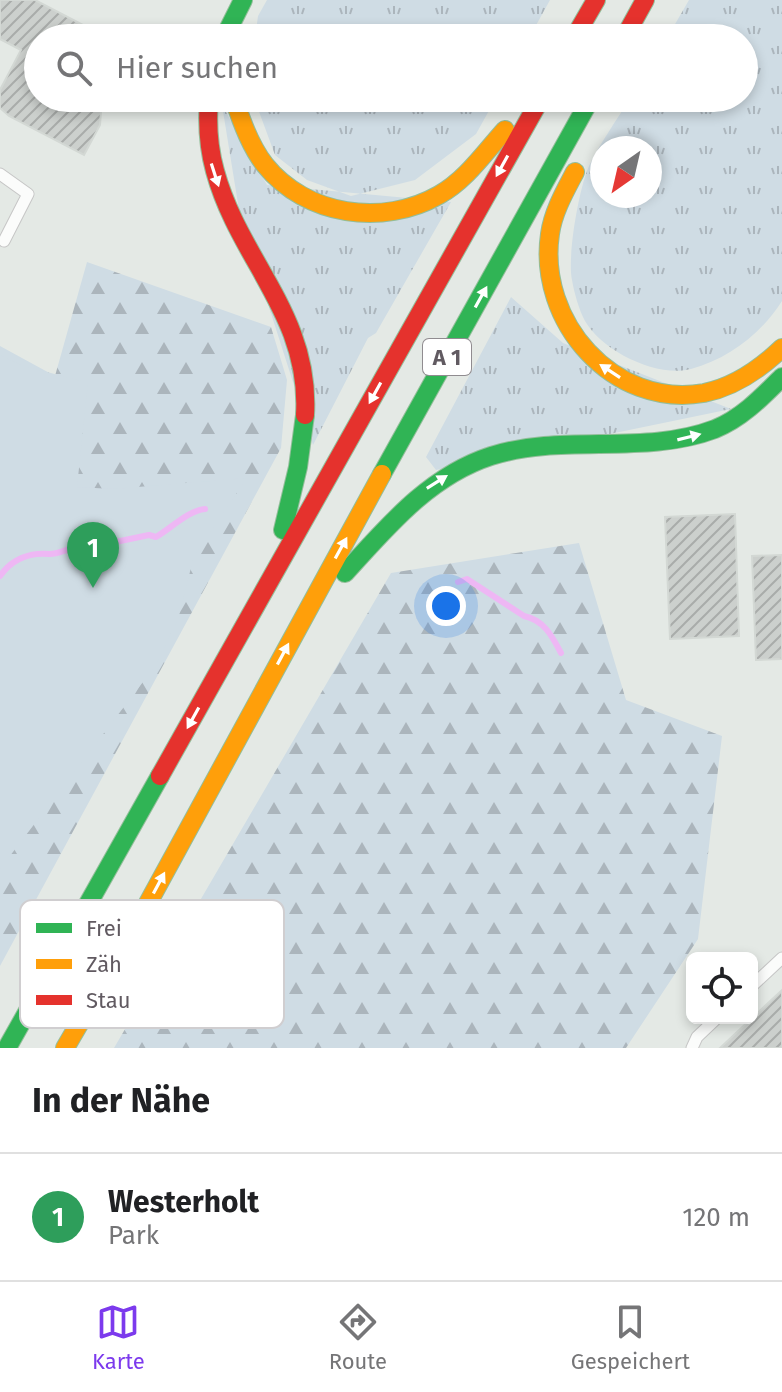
<!DOCTYPE html>
<html lang="de">
<meta charset="utf-8">
<style>
body{margin:0;font-family:"Fira Sans",sans-serif;background:#f2f2f2;color:#202124}
.controls{position:absolute;right:24px;bottom:24px;display:grid;overflow:hidden;border-radius:12px;box-shadow:0 4px 12px #0003}
.controls button{width:72px;height:72px;display:grid;place-items:center;padding:0;border:0;border-bottom:2px solid #e0e0e0;background:#fff;color:#202124;font:40px sans-serif}
.compass{position:absolute;left:590px;top:136px;width:72px;height:72px;border-radius:50%;background:#fff;box-shadow:0 4px 12px #0003;rotate:214deg}
.you{position:absolute;left:446px;top:606px;width:28px;height:28px;margin:-20px;border:6px solid #fff;border-radius:50%;background:#1a73e8;box-shadow:0 0 0 12px #1a73e833}
.badge{display:grid;place-items:center;width:52px;height:52px;border-radius:50%;background:#7c3aed;color:#fff;font-size:26px;font-weight:700}
.pin{position:absolute;translate:-50% -66px;filter:drop-shadow(0 2px 4px #0008)}
.pin::after{content:'';position:absolute;top:42px;width:28px;height:24px;background:inherit;clip-path:polygon(0 0,100% 0,50% 100%)}
.list{margin:0;padding:0;list-style:none}
h2{display:flex;justify-content:space-between;align-items:center;height:104px;margin:0;padding:0 32px;font-size:34px}
h2 small{font-size:26px;font-weight:400;color:#757577}
.list li{display:grid;grid-template-columns:52px 1fr auto;gap:24px;align-items:center;box-sizing:border-box;height:128px;padding:0 32px;border-top:2px solid #e0e0e0}
.list b{display:block;font-size:30px;white-space:nowrap}
.list p{margin:0;font-size:26px;white-space:nowrap;color:#757577}
.list em{font-size:26px;font-style:normal;color:#757577}
.icon{flex:none;width:44px;height:44px;fill:none;stroke:currentColor;stroke-width:2;stroke-linecap:round;stroke-linejoin:round}
.map{position:relative;flex:none;width:782px;height:1048px;overflow:hidden}
.search{position:absolute;background:#fff;box-shadow:0 4px 12px #0003;left:24px;right:24px;top:24px;height:88px;display:flex;align-items:center;gap:20px;box-sizing:border-box;padding:0 28px;border-radius:44px;color:#757577;font-size:30px}
.sheet{height:232px;background:#fff}
nav{display:flex;justify-content:space-around;align-items:center;box-sizing:border-box;height:112px;border-top:2px solid #e0e0e0;background:#fff;font-size:22px;color:#757577}
nav a{display:grid;justify-items:center;gap:4px}
nav .on{color:#7c3aed}
.map>svg:first-child{display:block}
.grass{fill:url(#grass-tufts);fill-rule:evenodd}
.forest{fill:url(#forest-firs)}
.park{fill:#cfdce4}
.lines{fill:none;stroke-linecap:round;stroke-linejoin:round}
.stream{stroke:#eeb7f4;stroke-width:6}
.building{fill:url(#building-hatch);stroke:#d3d8d4;stroke-width:2}
.lane-casing{stroke:#c6c6c6;stroke-width:13}
.fast-casing{stroke:#93be9a;stroke-width:20}
.slow-casing{stroke:#93be9a;stroke-width:20}
.jam-casing{stroke:#93be9a;stroke-width:20}
.lane{stroke:#fbfcfb;stroke-width:11}
.fast{stroke:#30b455;stroke-width:18}
.slow{stroke:#ff9f0a;stroke-width:18}
.jam{stroke:#e5322d;stroke-width:18}
.oneway{fill:#fff}
.labels{text-anchor:middle;dominant-baseline:central;stroke-width:6;stroke-linejoin:round;paint-order:stroke}
.shield{fill:#fff;stroke:#908c90;stroke-width:2}
.shield-label{font-size:22px;font-weight:bold;fill:#615a61}
.key{fill:#fff;stroke:#d0ced0;stroke-width:2}
.key-label{font-size:22px;fill:#615a61}
</style>
<div class="map">
<svg width="782" height="1048" viewBox="0 0 782 1048">
<defs>
<pattern id="grass-tufts" width="24" height="20" patternUnits="userSpaceOnUse" patternTransform="scale(2)"><rect width="24" height="20" fill="#cfdce4"/><path d="M3 7l-1-3M5 7V3M7 7l1-3M15 17l-1-3M17 17v-4M19 17l1-3" fill="none" stroke="#abb5bc"/></pattern>
<pattern id="forest-firs" width="22" height="20" patternUnits="userSpaceOnUse" patternTransform="scale(2)"><rect width="22" height="20" fill="#cfdce4"/><path d="M5 1l3.5 6h-7zM16 11l3.5 6h-7z" fill="#abb5bc"/></pattern>
<pattern id="building-hatch" width="6" height="6" patternUnits="userSpaceOnUse" patternTransform="scale(2)"><rect width="6" height="6" fill="#ccd0cd"/><path d="M-1 1l2-2M0 6l6-6M5 7l2-2" fill="none" stroke="#a9acaa"/></pattern>
</defs>
<rect width="100%" height="100%" fill="#e4e9e5"/>
<path class="grass" d="M267,0H550L529,38H255L258,16Z
M689,0H782V301C761,334 728,359 691,369C657,378 602,351 585,321C579,310 574,292 572,280C567,257 579,188 589,166C600,143 617,120 630,98H744V38H667ZM602,148H650V196H602Z
M254,98H496L476,134L415,180L351,196L307,180L275,155Z
M222,105L267,185L451,202L376,333L368,338L313,445L240,216Z
M511,297L563,343L731,409L436,470L426,457Z"/>
<path class="forest" d="M87,262L271,327L287,380L281,448L0,966V346L55,376Z
M579,543L626,700L722,736L698,939L626,1048H114L391,573Z"/>
<path class="park" d="M0,355L21,365L88,383L77,487L113,489L247,478L194,556L178,619L156,665L0,869Z"/>
<g class="lines">
<path class="stream" d="M0,576C12,559 30,552 50,554C58,554 67,549 75,548C85,548 92,550 101,545L149,535L156,537C170,529 189,510 205,509
M458,582L467,579L524,616C544,620 552,636 561,653"/>
</g>
<path class="building" d="M0,0H35L106,37L38,38V98H102L100,125L84,155L9,116L0,108V90L21,50L0,39Z
M735,514L739,636L670,639L665,517Z
M782,555V659L756,660L752,556Z
M782,990V1048H720L752,1018Z"/>
<g class="lines">
<g class="lane-casing">
<path id="lane" d="M0,174L28,194L4,241
M752,986L782,958
M692,1048L697,1037L717,1018"/>
</g>
<g class="fast-casing">
<path id="fast" d="M224,38L243,0
M382,474L591,98
M283,530L298,467L305,415
M345,573C387,527 429,476 491,456C564,433 644,456 715,429C742,418 762,397 782,377
M7,1048L160,776"/>
</g>
<g class="slow-casing">
<path id="slow" d="M234,98C241,121 250,146 265,165C306,216 383,227 439,195C466,180 485,152 505,130
M575,172C565,191 553,212 550,234C537,321 613,409 704,393C734,387 760,369 782,348
M65,1048L123,949L382,474"/>
</g>
<g class="jam-casing">
<path id="jam" d="M574,38L596,0
M624,38L645,0
M209,98C207,123 208,146 215,171C239,260 311,315 305,415
M160,776L541,98"/>
</g>
<use href="#lane" class="lane"/>
<use href="#fast" class="fast"/>
<use href="#slow" class="slow"/>
<use href="#jam" class="jam"/>
</g>
<defs><path id="oneway-solid" d="M-6-.8H1V-3.2L6.5 0L1 3.2V.8H-6Z" transform="scale(2)"/></defs>
<g class="oneway">
<use href="#oneway-solid" transform="translate(502 166) rotate(119)"/>
<use href="#oneway-solid" transform="translate(215 175) rotate(72)"/>
<use href="#oneway-solid" transform="translate(481 297) rotate(-61)"/>
<use href="#oneway-solid" transform="translate(610 371) rotate(-147)"/>
<use href="#oneway-solid" transform="translate(375 393) rotate(119)"/>
<use href="#oneway-solid" transform="translate(689 437) rotate(-14)"/>
<use href="#oneway-solid" transform="translate(437 482) rotate(-32)"/>
<use href="#oneway-solid" transform="translate(341 548) rotate(-61)"/>
<use href="#oneway-solid" transform="translate(283 654) rotate(-62)"/>
<use href="#oneway-solid" transform="translate(193 718) rotate(119)"/>
<use href="#oneway-solid" transform="translate(159 883) rotate(-62)"/>
</g>
<g class="labels">
<rect class="shield" x="423" y="339" width="48" height="36" rx="6"/>
<g class="shield-label">
<text x="447" y="357">A 1</text>
</g>
</g>
<rect x="20" y="900" width="264" height="128" rx="12" class="key"/>
<rect x="36" y="923" width="36" height="10" fill="#30b455"/>
<rect x="36" y="959" width="36" height="10" fill="#ff9f0a"/>
<rect x="36" y="995" width="36" height="10" fill="#e5322d"/>
<g class="key-label">
<text x="86" y="936">Frei</text>
<text x="86" y="972">Zäh</text>
<text x="86" y="1008">Stau</text>
</g>
</svg>
<div class="controls">
<button><svg class="icon" aria-label="locate" viewBox="0 0 24 24"><circle cx="12" cy="12" r="6"/><path d="M12 2v4M12 18v4M2 12h4M18 12h4"/></svg></button>
</div>
<svg class="compass" viewBox="-18 -18 36 36"><path d="M0-13l5 13h-10z" fill="#e53935"/><path d="M0 13l5-13h-10z" fill="#757577"/></svg>
<div class="you"></div>
<div class="pin badge" style="left:93px;top:588px;background:#2e9e5b">1</div>
<div class="search"><svg class="icon" aria-label="search" viewBox="0 0 24 24"><circle cx="10" cy="10" r="6"/><path d="M15 15l6 6"/></svg>Hier suchen</div>
</div>
<section class="sheet">
<h2>In der Nähe<small></small></h2>
<ul class="list">
<li><span class="badge" style="background:#2e9e5b">1</span><div><b>Westerholt</b><p>Park</p></div><em>120 m</em></li>
</ul>
</section>
<nav>
<a class="on"><svg class="icon" aria-label="map" viewBox="0 0 24 24"><path d="M3 6l6-2 6 2 6-2v14l-6 2-6-2-6 2zM9 4v14M15 6v14"/></svg>Karte</a>
<a><svg class="icon" aria-label="directions" viewBox="0 0 24 24"><path d="M12 3l9 9-9 9-9-9zM9 14v-3h6M13 9l2 2-2 2"/></svg>Route</a>
<a><svg class="icon" aria-label="saved" viewBox="0 0 24 24"><path d="M7 4h10v16l-5-4-5 4z"/></svg>Gespeichert</a>
</nav>
